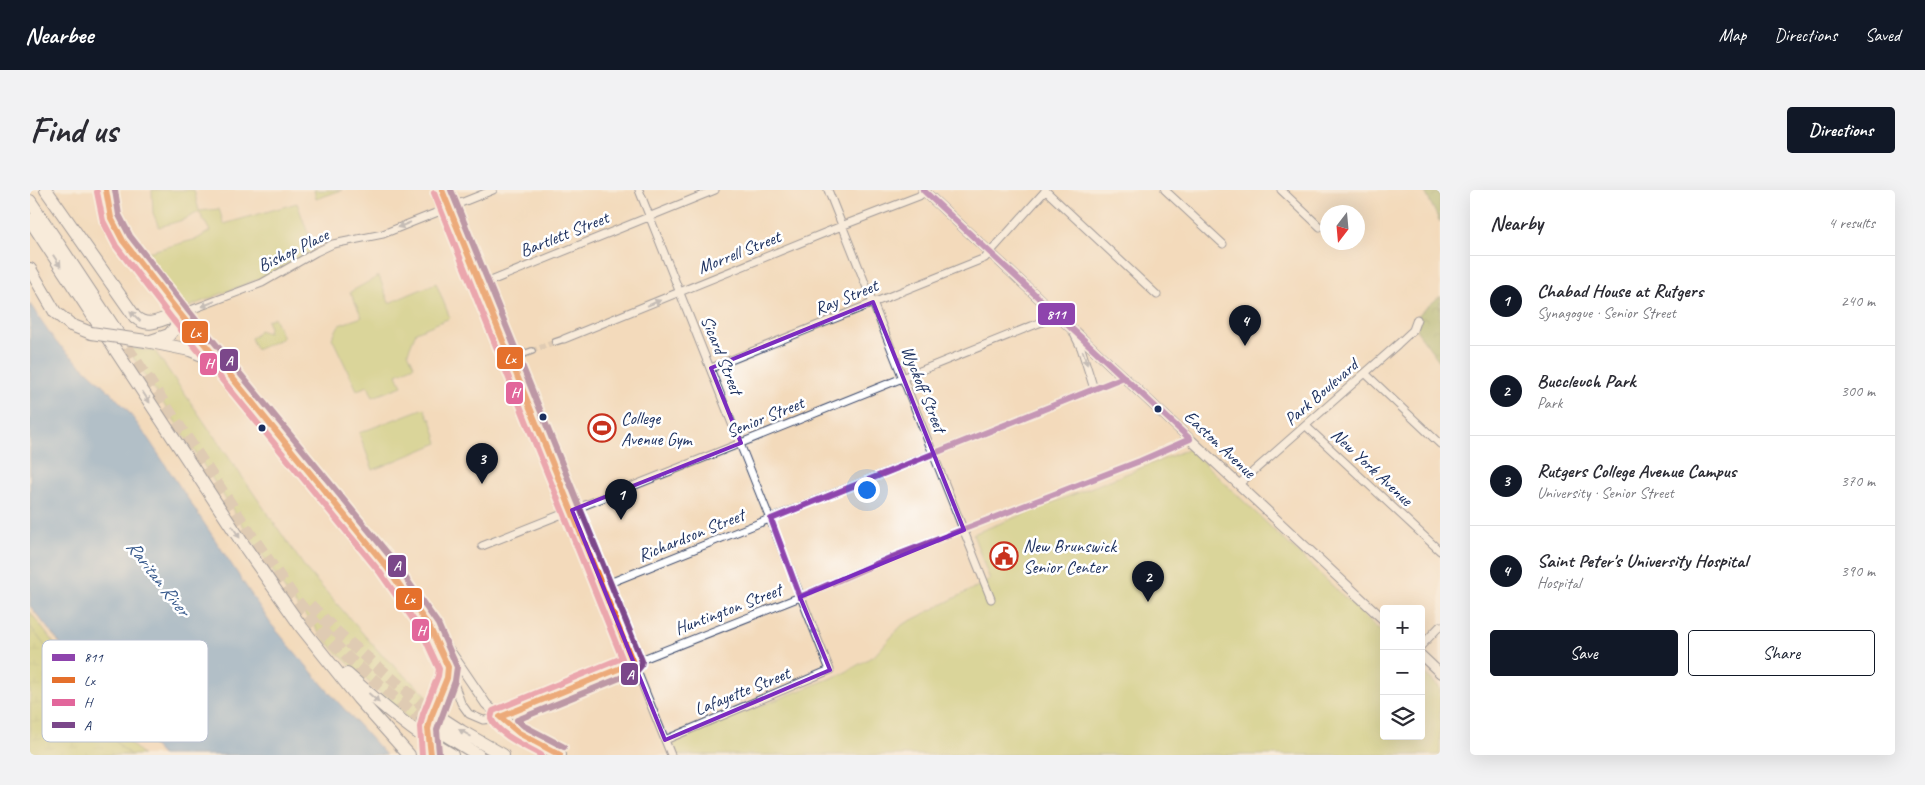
<!DOCTYPE html>
<meta charset="utf-8">
<style>
body{margin:0;font-family:Caveat,sans-serif;background:#f2f2f3;color:#2b2b33}
.controls{position:absolute;right:15px;bottom:15px;display:grid;overflow:hidden;border-radius:5px;box-shadow:0 5px 20px #0002}
.controls button{width:45px;height:45px;display:grid;place-items:center;padding:0;border:0;border-bottom:1px solid #e1e1e2;background:#fff;color:#2b2b33;font:25px sans-serif}
.compass{position:absolute;left:1290px;top:15px;width:45px;height:45px;border-radius:50%;background:#fff;box-shadow:0 5px 20px #0002;rotate:196deg}
.you{position:absolute;left:836px;top:299px;width:18px;height:18px;margin:-12px;border:4px solid #fff;border-radius:50%;background:#1a73e8;box-shadow:0 0 0 8px #1a73e833}
.badge{display:grid;place-items:center;width:32px;height:32px;border-radius:50%;background:#111827;color:#fff;font-size:16px;font-weight:700}
.pin{position:absolute;translate:-50% -41px;filter:drop-shadow(0 1px 2px #0008)}
.pin::after{content:'';position:absolute;top:26px;width:18px;height:15px;background:inherit;clip-path:polygon(0 0,100% 0,50% 100%)}
.list{margin:0;padding:0;list-style:none}
h2{display:flex;justify-content:space-between;align-items:center;height:65px;margin:0;padding:0 20px;font-size:21px}
h2 small{font-size:16px;font-weight:400;color:#7c7c81}
.list li{display:grid;grid-template-columns:32px 1fr auto;gap:15px;align-items:center;box-sizing:border-box;height:90px;padding:0 20px;border-top:1px solid #e1e1e2}
.list b{display:block;font-size:19px;white-space:nowrap}
.list p{margin:0;font-size:16px;white-space:nowrap;color:#7c7c81}
.list em{font-size:16px;font-style:normal;color:#7c7c81}
.actions{display:flex;gap:10px;padding:15px 20px}
.actions a{flex:1;padding:11px 0;border:1px solid #111827;border-radius:5px;text-align:center;font-size:18px;color:#111827}
.actions .main{background:#111827;color:#fff}
.icon{flex:none;width:28px;height:28px;fill:none;stroke:currentColor;stroke-width:2;stroke-linecap:round;stroke-linejoin:round}
.map{position:relative;flex:none;width:1410px;height:565px;overflow:hidden;border-radius:5px}
header{display:flex;align-items:center;gap:30px;box-sizing:border-box;height:70px;padding:0 25px;background:#111827;color:#fff}
header strong{font-size:24px}
nav{display:flex;gap:28px;margin-inline-start:auto;font-size:18px}
.intro{display:flex;align-items:center;justify-content:space-between;box-sizing:border-box;height:120px;padding:0 30px}
h1{margin:0;font-size:35px}
.button{padding:12px 22px;border-radius:5px;background:#111827;color:#fff;font-size:18px;font-weight:700}
main{display:flex;gap:30px;padding:0 30px}
aside{flex:1;background:#fff;border-radius:5px;box-shadow:0 5px 20px #0002}
.map>svg:first-child{display:block}
.green{fill:#bdce71;stroke:#6c7e68}
.forest{fill:url(#forest-crowns);stroke:#587060}
.wetland{fill:url(#wetland-marsh);stroke:#6c7e68}
.water{fill:#659ed4;stroke:#406699}
.lines{fill:none;stroke-linecap:round;stroke-linejoin:round}
.pedestrian-tunnel{stroke:#c8b8a8;stroke-width:5.5;stroke-dasharray:5.5 3;stroke-linecap:butt}
.motorway-tunnel{stroke:#c8b8a8;stroke-width:12;stroke-dasharray:12 6;stroke-linecap:butt}
.pedestrian-casing{stroke:#3b496c;stroke-width:8}
.minor-casing{stroke:#3b496c;stroke-width:9}
.tertiary-casing{stroke:#3b496c;stroke-width:11}
.motorway-casing{stroke:#3b496c;stroke-width:14}
.pedestrian{stroke:#fff;stroke-width:5.5}
.minor{stroke:#fff;stroke-width:7}
.tertiary{stroke:#fff;stroke-width:9}
.motorway{stroke:#fff;stroke-width:12}
.motorway-bridge-casing{stroke:#3b496c;stroke-width:14;stroke-linecap:butt}
.motorway-bridge{stroke:#fff;stroke-width:12}
.bus-1-casing{stroke:#fff;stroke-width:10}
.bus-2-casing{stroke:#fff;stroke-width:10}
.bus-3-casing{stroke:#fff;stroke-width:10}
.bus-4-casing{stroke:#fff;stroke-width:10}
.bus-1{stroke:#8e44ad;stroke-width:6}
.bus-2{stroke:#e5702c;stroke-width:6}
.bus-3{stroke:#e2669b;stroke-width:6}
.bus-4{stroke:#7b478a;stroke-width:6}
.oneway{fill:#8d97ae}
.marked{fill:none;stroke:#7b2cbf;stroke-width:4;stroke-linejoin:round}
.bus-dot{fill:#1b2f5e;stroke:#fff;stroke-width:2}
.labels{text-anchor:middle;dominant-baseline:central;stroke-width:5;stroke-linejoin:round;paint-order:stroke}
.street-label{font-size:18px;fill:#1b2f5e;stroke:#fff}
.poi-label{font-size:18px;fill:#1b2f5e;stroke:#fff;text-anchor:start}
.water-label{font-size:19px;font-style:italic;fill:#395b8d;stroke:#fff}
.key{fill:#fff;stroke:#bbc1cf;stroke-width:1}
.key-label{font-size:14px;fill:#1b2f5e}
.line-badge{stroke:#fff;stroke-width:2}
.badge-label{font-size:14px;text-anchor:middle;font-weight:bold;fill:#fff}
</style>
<header>
<strong>Nearbee</strong>
<nav><a>Map</a><a>Directions</a><a>Saved</a></nav>
</header>
<div class="intro"><h1>Find us</h1><a class="button">Directions</a></div>
<main>
<div class="map">
<svg width="1410" height="565" viewBox="0 0 1410 565">
<defs>
<pattern id="forest-crowns" width="20" height="18" patternUnits="userSpaceOnUse" patternTransform="scale(1.25)"><rect width="20" height="18" fill="#96b163"/><path d="M2 6a3 3 0 1 1 6 0M12 15a3 3 0 1 1 6 0" fill="none" stroke="#7a9055"/></pattern>
<pattern id="wetland-marsh" width="20" height="14" patternUnits="userSpaceOnUse" patternTransform="scale(1.25)"><rect width="20" height="14" fill="#bdce71"/><path d="M1 5h8M5 5V1M11 12h8M15 12V8" fill="none" stroke="#a2b164"/></pattern>
</defs>
<rect width="100%" height="100%" fill="#fff"/>
<filter id="ink" filterUnits="userSpaceOnUse"><feTurbulence type="fractalNoise" baseFrequency=".02" numOctaves="2"/><feDisplacementMap in="SourceGraphic" scale="10" xChannelSelector="R" yChannelSelector="G"/><feConvolveMatrix kernelMatrix="1 2 1 2 8 2 1 2 1" color-interpolation-filters="sRGB"/></filter>
<filter id="wash" filterUnits="userSpaceOnUse"><feTurbulence type="fractalNoise" baseFrequency=".0096" numOctaves="4" result="noise"/><feDisplacementMap in="SourceGraphic" scale="20" xChannelSelector="R" yChannelSelector="G"/><feGaussianBlur stdDeviation="1.12" result="paint"/><feColorMatrix in="noise" values="0 0 0 0 0 0 0 0 0 0 0 0 0 0 0 0 0 1.4 0 .05"/><feComposite in="paint" operator="in"/></filter>
<g filter="url(#wash)">
<rect width="100%" height="100%" fill="#f3dabb"/>
<path class="green" d="M122,0H164L169,21L189,19L194,34L267,13L284,60L238,85L156,118L110,64L167,49L180,41L169,22L153,30L129,37L123,23Z
M284,0H312L286,9Z
M349,86L359,113L406,93L420,128L386,142L378,162L384,176L367,184L372,196L343,207L338,196L327,200L302,148L309,135L332,127L320,102Z
M244,127L253,148L226,160L221,148L226,145L229,140L238,143L239,136L237,131Z
M97,158L125,161L276,379L352,465L399,507L386,536L305,461L259,406Z
M394,218L399,229H401L408,253L343,280L329,243Z
M1159,259L1354,445V546H1391V480L1410,498V565H647L642,551L814,483L845,465L872,435L960,390L943,344Z
M0,422L101,554L113,565H0Z"/>
<path class="forest" d="M1394,0H1410V32Z
M1410,106V172L1387,141L1389,124Z"/>
<path class="wetland" d="M0,436L91,557L101,565H0Z"/>
<path class="water" d="M0,114L26,152L74,196L95,217L119,250L241,434L298,501L356,565H132L36,461L0,416Z"/>
</g>
<g filter="url(#ink)">
<g class="lines">
<path class="pedestrian-tunnel" d="M502,161L525,152"/>
<path class="motorway-tunnel" d="M87,142L223,348L263,406L290,439L319,469L393,531
M280,415L308,443L397,519"/>
<g class="pedestrian-casing">
<path id="pedestrian" d="M525,152L534,149
M488,166L502,161"/>
</g>
<g class="minor-casing">
<path id="minor" d="M412,0L641,565
M609,0L800,480L635,550
M798,0L961,409
M1015,0L1127,105
M1135,0L1193,54
M1251,0L1290,37
M451,95L685,0
M150,124L232,93L286,62L303,54L353,44L463,0
M1044,144L1051,158L1064,199
M534,149L819,33L889,6L895,1
M681,178L955,68L1016,0
M1336,184L1410,254
M1276,236L1410,361
M1209,294L1368,154L1383,140L1387,129
M452,356L711,253L1019,129L1029,126
M572,396L1094,187
M1391,456L1410,436
M420,482L431,513L439,524L453,530L463,529L512,509L770,407L862,367L1110,271L1160,249"/>
</g>
<g class="tertiary-casing">
<path id="tertiary" d="M76,0L81,28L93,51L150,124L356,376L400,438L418,458L456,514L470,527
M893,0L1354,430
M407,451L418,477
M1391,465L1410,483"/>
</g>
<g class="motorway-casing">
<path id="motorway" d="M16,0L105,127C120,140 133,127 150,124
M0,11L87,142
M0,30L213,354L272,438L328,508L379,565
M0,79L25,122L41,135
M116,151L160,160L189,172
M121,151L139,145L153,128
M317,484C350,514 384,543 422,565
M415,494L418,477
M397,519L431,541L473,565
M470,527L489,543L530,565
M393,531L448,565"/>
</g>
<use href="#pedestrian" class="pedestrian"/>
<use href="#minor" class="minor"/>
<use href="#tertiary" class="tertiary"/>
<use href="#motorway" class="motorway"/>
<g class="motorway-bridge-casing">
<path id="motorway-bridge" d="M41,135L61,143L116,151
M401,565C393,539 405,517 415,494"/>
</g>
<use href="#motorway-bridge" class="motorway-bridge"/>
<g class="bus-1-casing">
<path id="bus-1" d="M893,0L1160,249
M741,329L1094,187
M741,329L770,407
M770,407L862,367L1110,271L1160,249"/>
</g>
<g class="bus-2-casing">
<path id="bus-2" d="M76,0L81,28L93,51L150,124L356,376L400,438L418,477L417,488L401,527L398,539L401,565
M412,0L603,473L470,527L489,543L530,565"/>
</g>
<g class="bus-3-casing">
<path id="bus-3" d="M67,2L73,31L86,56L143,130L349,381L392,442L409,479L408,486L393,524L390,537L392,565
M404,3L592,468L463,521L461,528C467,544 497,557 511,565"/>
</g>
<g class="bus-4-casing">
<path id="bus-4" d="M85,0L89,25L100,46L157,119L363,370L408,434L427,477L425,491L407,540L409,563
M421,0L612,471L611,476L607,481L487,530L494,536L534,557"/>
</g>
<use href="#bus-1" class="bus-1"/>
<use href="#bus-2" class="bus-2"/>
<use href="#bus-3" class="bus-3"/>
<use href="#bus-4" class="bus-4"/>
</g>
<defs><path id="oneway-solid" d="M-6-.8H1V-3.2L6.5 0L1 3.2V.8H-6Z" transform="scale(1.25)"/></defs>
<g class="oneway">
<use href="#oneway-solid" transform="translate(374 35) rotate(158)"/>
<use href="#oneway-solid" transform="translate(27 71) rotate(57)"/>
<use href="#oneway-solid" transform="translate(624 113) rotate(-23)"/>
<use href="#oneway-solid" transform="translate(178 114) rotate(158)"/>
<use href="#oneway-solid" transform="translate(105 126) rotate(-136)"/>
<use href="#oneway-solid" transform="translate(1055 168) rotate(72)"/>
<use href="#oneway-solid" transform="translate(116 207) rotate(57)"/>
<use href="#oneway-solid" transform="translate(206 342) rotate(57)"/>
<use href="#oneway-solid" transform="translate(785 444) rotate(-112)"/>
<use href="#oneway-solid" transform="translate(344 508) rotate(42)"/>
<use href="#oneway-solid" transform="translate(435 543) rotate(-150)"/>
</g>
</g>
<path d="M0 0H1410V565H0ZM843,112L934,340L770,407L800,480L635,550L542,320L711,253L681,178Z" fill="#f3dabb" fill-opacity=".55" fill-rule="evenodd"/>
<path class="marked" d="M843,112L934,340L770,407L800,480L635,550L542,320L711,253L681,178Z"/>
<defs>
<g id="stadium-ring" transform="scale(1.4375)"><circle r="9.5" fill="#fff" stroke="#c8321e" stroke-width="1.5"/><path d="M0-5a6.5 5 0 1 0 0 10a6.5 5 0 1 0 0-10ZM-3.5-1.8h7v3.6h-7Z" fill="#c8321e"/></g>
<g id="civic-ring" transform="scale(1.4375)"><circle r="9.5" fill="#fff" stroke="#c8321e" stroke-width="1.5"/><path d="M-.6-6.5H3V-4.5H.6V-3L4-1V1h2V6H-6V1h2V-1L-.6-3ZM-1.2 2.5V6h2.4V2.5Z" fill="#c8321e"/></g>
</defs>
<g fill-rule="evenodd">
<use href="#stadium-ring" x="572" y="238"/>
<use href="#civic-ring" x="974" y="366"/>
</g>
<g class="bus-dot">
<circle cx="1128" cy="219" r="4.5"/>
<circle cx="513" cy="227" r="4.5"/>
<circle cx="232" cy="238" r="4.5"/>
</g>
<g class="labels">
<g class="street-label">
<text transform="translate(534 44) rotate(-22)">Bartlett Street</text>
<text transform="translate(263 60) rotate(-26)">Bishop Place</text>
<text transform="translate(709 62) rotate(-22)">Morrell Street</text>
<text transform="translate(816 107) rotate(-22)">Ray Street</text>
<text transform="translate(692 165) rotate(68)">Sicard Street</text>
<text transform="translate(894 199) rotate(68)">Wyckoff Street</text>
<text transform="translate(1291 202) rotate(-41)">Park Boulevard</text>
<text transform="translate(735 227) rotate(-22)">Senior Street</text>
<text transform="translate(1190 254) rotate(43)">Easton Avenue</text>
<text transform="translate(1342 277) rotate(43)">New York Avenue</text>
<text transform="translate(661 345) rotate(-22)">Richardson Street</text>
<text transform="translate(698 419) rotate(-21)">Huntington Street</text>
<text transform="translate(712 501) rotate(-22)">Lafayette Street</text>
</g>
<g class="poi-label">
<text x="591" y="228">College<tspan x="591" dy="21">Avenue Gym</tspan></text>
<text x="993" y="356">New Brunswick<tspan x="993" dy="21">Senior Center</tspan></text>
</g>
<g class="water-label">
<text transform="translate(128 388) rotate(52)">Raritan River</text>
</g>
</g>
<rect x="12" y="450" width="166" height="102" rx="8" class="key"/>
<rect x="22" y="464" width="23" height="7" fill="#8e44ad"/>
<rect x="22" y="487" width="23" height="6" fill="#e5702c"/>
<rect x="22" y="509" width="23" height="7" fill="#e2669b"/>
<rect x="22" y="532" width="23" height="6" fill="#7b478a"/>
<g class="key-label">
<text x="54" y="472">811</text>
<text x="54" y="495">Lx</text>
<text x="54" y="517">H</text>
<text x="54" y="540">A</text>
</g>
<g class="line-badge">
<rect x="1007" y="112" width="39" height="24" rx="5" fill="#8e44ad"/>
<rect x="151" y="130" width="28" height="24" rx="5" fill="#e5702c"/>
<rect x="466" y="156" width="28" height="24" rx="5" fill="#e5702c"/>
<rect x="189" y="158" width="20" height="24" rx="5" fill="#7b478a"/>
<rect x="169" y="162" width="19" height="24" rx="5" fill="#e2669b"/>
<rect x="475" y="191" width="19" height="24" rx="5" fill="#e2669b"/>
<rect x="357" y="364" width="20" height="24" rx="5" fill="#7b478a"/>
<rect x="365" y="397" width="28" height="24" rx="5" fill="#e5702c"/>
<rect x="381" y="428" width="19" height="24" rx="5" fill="#e2669b"/>
<rect x="590" y="472" width="19" height="24" rx="5" fill="#7b478a"/>
</g>
<g class="badge-label">
<text x="1026" y="129">811</text>
<text x="165" y="147">Lx</text>
<text x="480" y="173">Lx</text>
<text x="199" y="175">A</text>
<text x="179" y="178">H</text>
<text x="485" y="207">H</text>
<text x="367" y="380">A</text>
<text x="379" y="413">Lx</text>
<text x="391" y="445">H</text>
<text x="600" y="489">A</text>
</g>
</svg>
<div class="controls">
<button>+</button>
<button>−</button>
<button><svg class="icon" aria-label="layers" viewBox="0 0 24 24"><path d="M12 4l9 5-9 5-9-5zM3 14l9 5 9-5"/></svg></button>
</div>
<svg class="compass" viewBox="-18 -18 36 36"><path d="M0-13l5 13h-10z" fill="#e53935"/><path d="M0 13l5-13h-10z" fill="#7c7c81"/></svg>
<div class="you"></div>
<div class="pin badge" style="left:591px;top:330px">1</div>
<div class="pin badge" style="left:1118px;top:412px">2</div>
<div class="pin badge" style="left:452px;top:294px">3</div>
<div class="pin badge" style="left:1215px;top:156px">4</div>
</div>
<aside>
<h2>Nearby<small>4 results</small></h2>
<ul class="list">
<li><span class="badge">1</span><div><b>Chabad House at Rutgers</b><p>Synagogue · Senior Street</p></div><em>240 m</em></li>
<li><span class="badge">2</span><div><b>Buccleuch Park</b><p>Park</p></div><em>300 m</em></li>
<li><span class="badge">3</span><div><b>Rutgers College Avenue Campus</b><p>University · Senior Street</p></div><em>370 m</em></li>
<li><span class="badge">4</span><div><b>Saint Peter's University Hospital</b><p>Hospital</p></div><em>390 m</em></li>
</ul>
<div class="actions"><a class="main">Save</a><a>Share</a></div>
</aside>
</main>
